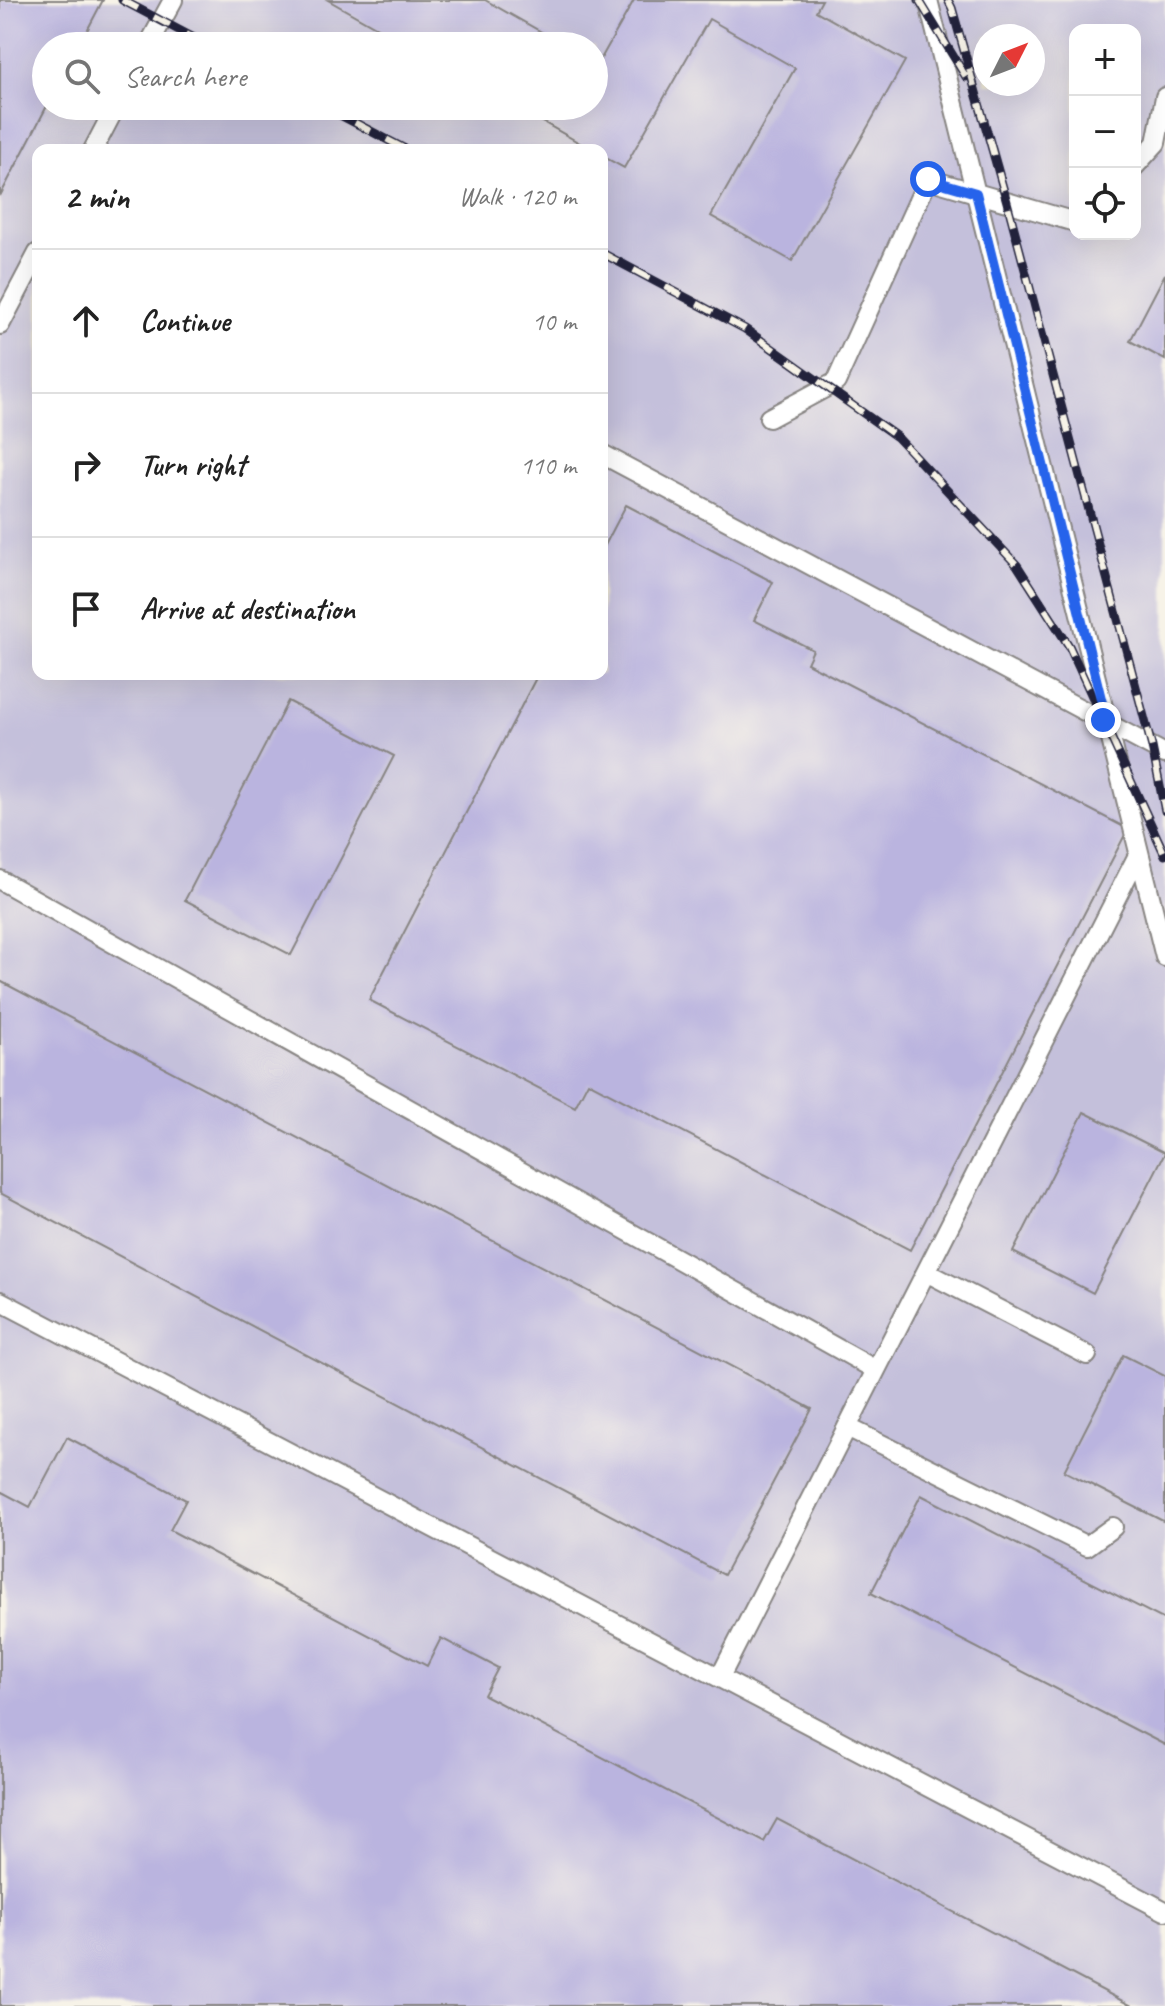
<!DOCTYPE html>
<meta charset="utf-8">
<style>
body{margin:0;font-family:Caveat,sans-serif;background:#f6f6f6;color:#222}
.controls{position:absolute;right:24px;top:24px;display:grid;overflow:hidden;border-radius:16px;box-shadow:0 8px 32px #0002}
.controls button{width:72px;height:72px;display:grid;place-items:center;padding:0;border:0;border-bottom:2px solid #e0e0e0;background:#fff;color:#222;font:40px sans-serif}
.compass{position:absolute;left:973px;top:24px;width:72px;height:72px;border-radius:50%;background:#fff;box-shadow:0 8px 32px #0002;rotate:48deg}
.stop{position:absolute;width:24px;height:24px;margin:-18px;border:6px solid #2563eb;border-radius:50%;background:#fff}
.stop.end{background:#2563eb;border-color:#fff;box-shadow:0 2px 8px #0008}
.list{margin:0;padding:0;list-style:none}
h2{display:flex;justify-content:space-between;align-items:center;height:104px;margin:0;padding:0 32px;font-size:34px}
h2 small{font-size:26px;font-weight:400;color:#767676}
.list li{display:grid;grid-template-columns:52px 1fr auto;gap:24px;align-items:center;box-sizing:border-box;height:144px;padding:0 32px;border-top:2px solid #e0e0e0}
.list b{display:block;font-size:30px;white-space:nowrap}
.list em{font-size:26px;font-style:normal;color:#767676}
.icon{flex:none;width:44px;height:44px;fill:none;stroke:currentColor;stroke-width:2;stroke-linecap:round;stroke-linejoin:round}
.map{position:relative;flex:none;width:1165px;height:2006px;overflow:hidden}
.search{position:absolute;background:#fff;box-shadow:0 8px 32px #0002;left:32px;top:32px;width:576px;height:88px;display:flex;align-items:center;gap:20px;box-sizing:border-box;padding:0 28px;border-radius:44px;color:#767676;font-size:30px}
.panel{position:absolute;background:#fff;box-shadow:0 8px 32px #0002;left:32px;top:144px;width:576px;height:536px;border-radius:16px}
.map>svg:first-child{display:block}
.industrial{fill:#c4c0db;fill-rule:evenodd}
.building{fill:#bab4df}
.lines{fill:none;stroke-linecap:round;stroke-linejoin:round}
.service-casing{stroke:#878482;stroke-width:22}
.service{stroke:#fff;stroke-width:18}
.rail-casing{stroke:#22223b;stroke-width:9}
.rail{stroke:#f7f3e8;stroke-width:6;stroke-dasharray:18;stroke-linecap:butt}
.route{stroke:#2563eb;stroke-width:10}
</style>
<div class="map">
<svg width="1165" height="2006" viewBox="0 0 1165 2006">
<rect width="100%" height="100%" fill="#f7f3e8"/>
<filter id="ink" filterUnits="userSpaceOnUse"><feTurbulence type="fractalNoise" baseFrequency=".0125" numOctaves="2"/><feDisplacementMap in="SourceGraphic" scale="16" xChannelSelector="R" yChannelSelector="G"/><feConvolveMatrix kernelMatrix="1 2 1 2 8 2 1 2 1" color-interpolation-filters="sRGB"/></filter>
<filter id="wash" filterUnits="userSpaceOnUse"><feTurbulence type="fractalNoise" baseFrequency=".006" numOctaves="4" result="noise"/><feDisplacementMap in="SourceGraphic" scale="32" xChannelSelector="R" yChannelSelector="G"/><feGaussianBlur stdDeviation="1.8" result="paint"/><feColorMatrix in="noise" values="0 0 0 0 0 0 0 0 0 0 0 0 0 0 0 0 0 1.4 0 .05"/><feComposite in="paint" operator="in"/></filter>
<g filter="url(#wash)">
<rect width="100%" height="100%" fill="#ece6ca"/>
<path class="industrial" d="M0,0H1165V2006H0ZM1075,30H1135V234H1075ZM985,36H1033V84H985ZM46,46H594V106H46ZM38,150H602V674H38Z"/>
<g id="blocks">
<path class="building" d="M0,0H103L79,46H46L47,106L0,196Z
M328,0H485L566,46H409Z
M634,0H822L816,11L905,61L792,261L711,216L795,68L709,19L624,168L602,156V150H592L515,106H594V62L598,64Z
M1165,274V360L1130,341Z
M626,505L773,582L754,620L813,650L807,663L1128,829L910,1250L588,1082L575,1107L369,1000L538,674H602V551Z
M288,701L394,756L291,955L185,900Z
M0,981L812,1409L724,1575L0,1193Z
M1084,1112L1165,1153L1093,1293L1013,1252Z
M1123,1355L1165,1376V1522L1064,1471Z
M67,1437L186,1500L170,1530L427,1666L441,1638L498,1668L484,1695L764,1842L777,1819L1132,2006H0V1491L30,1507Z
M921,1495L1165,1620V1745L871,1593Z"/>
</g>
</g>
<g filter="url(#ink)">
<use href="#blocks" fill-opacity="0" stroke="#878482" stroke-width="2"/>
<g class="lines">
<g class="service-casing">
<path id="service" d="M928,0L1165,957
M148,46L173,0
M93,150L116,106
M1135,166L1156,143L1165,97
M0,325L38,253
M769,418L836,382L928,179L1075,222
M602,454L1165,754
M0,880L876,1370
M926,1272L1087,1355
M0,1301L1165,1911
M847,1427L1087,1546L1113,1527
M720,1677L1139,853"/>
</g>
<use href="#service" class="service"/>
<g class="rail-casing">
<path id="rail" d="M122,0L209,46
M919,0L966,77
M948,0L952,8L1007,202L1152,747L1165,811
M323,106L407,150
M602,253L745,329L897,437L1017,565L1069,646L1165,855"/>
</g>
<use href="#rail" class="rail"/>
</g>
</g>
<g class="lines" filter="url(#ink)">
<path class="route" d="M928,179L976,193L1107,723L1103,720"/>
</g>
</svg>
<div class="controls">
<button>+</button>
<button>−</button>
<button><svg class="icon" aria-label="locate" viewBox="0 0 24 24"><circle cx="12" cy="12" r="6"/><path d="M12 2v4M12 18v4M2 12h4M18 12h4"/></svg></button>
</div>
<svg class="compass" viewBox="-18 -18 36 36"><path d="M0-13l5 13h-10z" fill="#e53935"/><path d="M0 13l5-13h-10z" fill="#767676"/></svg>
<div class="stop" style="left:928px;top:179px"></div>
<div class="stop end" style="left:1103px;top:720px"></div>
<div class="search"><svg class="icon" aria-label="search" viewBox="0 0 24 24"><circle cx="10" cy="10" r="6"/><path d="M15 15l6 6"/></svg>Search here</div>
<section class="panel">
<h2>2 min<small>Walk · 120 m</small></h2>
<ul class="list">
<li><svg class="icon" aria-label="ahead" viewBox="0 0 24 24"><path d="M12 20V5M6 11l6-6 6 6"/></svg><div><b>Continue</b></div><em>10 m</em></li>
<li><svg class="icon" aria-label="right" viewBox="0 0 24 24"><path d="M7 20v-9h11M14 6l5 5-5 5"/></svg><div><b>Turn right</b></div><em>110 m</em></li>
<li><svg class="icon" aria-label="arrive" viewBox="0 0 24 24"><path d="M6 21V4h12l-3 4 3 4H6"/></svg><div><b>Arrive at destination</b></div></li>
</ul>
</section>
</div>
